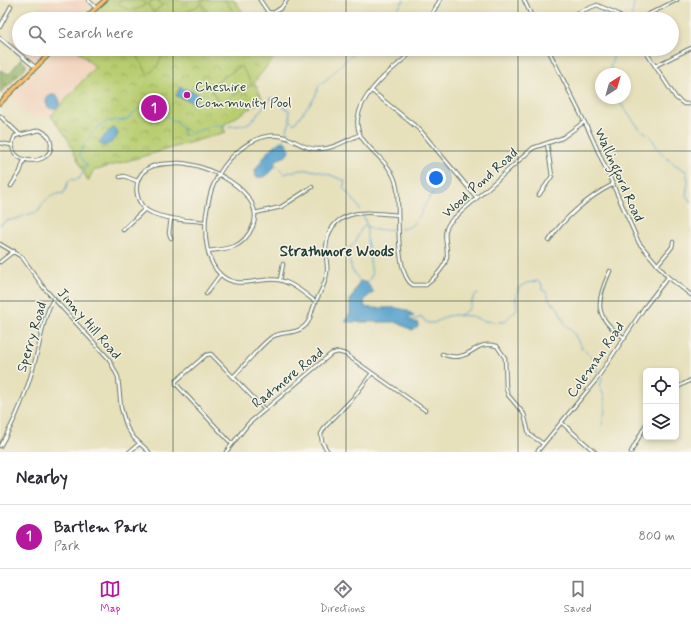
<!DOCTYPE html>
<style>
body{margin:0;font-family:Mynerve,sans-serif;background:#f7f7f7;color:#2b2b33}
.controls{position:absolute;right:12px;bottom:12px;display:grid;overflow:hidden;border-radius:6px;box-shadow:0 2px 6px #0003}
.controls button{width:36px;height:36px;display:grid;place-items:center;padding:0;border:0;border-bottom:1px solid #e1e1e2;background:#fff;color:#2b2b33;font:20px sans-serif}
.compass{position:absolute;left:595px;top:68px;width:36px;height:36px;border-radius:50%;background:#fff;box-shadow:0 2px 6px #0003;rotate:37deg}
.you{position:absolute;left:436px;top:178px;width:14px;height:14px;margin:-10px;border:3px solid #fff;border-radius:50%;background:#1a73e8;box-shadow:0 0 0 6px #1a73e833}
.badge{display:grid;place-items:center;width:26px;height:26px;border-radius:50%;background:#b5179e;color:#fff;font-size:13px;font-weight:700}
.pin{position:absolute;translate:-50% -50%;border:2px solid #fff;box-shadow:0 1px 4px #0006}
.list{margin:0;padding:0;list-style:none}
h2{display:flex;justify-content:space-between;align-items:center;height:52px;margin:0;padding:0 16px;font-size:17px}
h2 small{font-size:13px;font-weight:400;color:#7c7c81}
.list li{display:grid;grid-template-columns:26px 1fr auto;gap:12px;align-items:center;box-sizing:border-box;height:64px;padding:0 16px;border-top:1px solid #e1e1e2}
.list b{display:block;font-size:15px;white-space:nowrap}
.list p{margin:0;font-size:13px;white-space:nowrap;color:#7c7c81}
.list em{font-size:13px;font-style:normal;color:#7c7c81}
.icon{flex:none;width:22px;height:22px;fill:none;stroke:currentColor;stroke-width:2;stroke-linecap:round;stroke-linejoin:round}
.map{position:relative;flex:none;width:691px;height:452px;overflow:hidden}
.search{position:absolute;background:#fff;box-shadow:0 2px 6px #0003;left:12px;right:12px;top:12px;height:44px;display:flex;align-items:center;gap:10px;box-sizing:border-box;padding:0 14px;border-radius:22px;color:#7c7c81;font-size:15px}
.sheet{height:116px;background:#fff}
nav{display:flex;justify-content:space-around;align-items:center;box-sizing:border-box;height:56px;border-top:1px solid #e1e1e2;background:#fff;font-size:11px;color:#7c7c81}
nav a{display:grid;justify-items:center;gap:2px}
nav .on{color:#b5179e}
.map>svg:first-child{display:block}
.built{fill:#f2d4be}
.forest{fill:url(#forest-firs);stroke:#58764b}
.park{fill:url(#park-crowns);stroke:#6c8552}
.pitch{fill:#b8cd70;stroke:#6c8552}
.water{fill:#56a2ce;stroke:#3a7081}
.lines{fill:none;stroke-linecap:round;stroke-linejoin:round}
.stream{stroke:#56a2ce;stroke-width:1}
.minor-casing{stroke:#657663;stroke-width:4.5}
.highway-casing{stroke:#657663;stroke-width:5.5}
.minor{stroke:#fff;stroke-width:2.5}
.highway{stroke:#fbbe6e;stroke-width:3.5}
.grid{fill:none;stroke:#1f3d34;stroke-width:1;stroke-opacity:0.55}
.poi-dot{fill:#b5179e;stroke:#f7f3e8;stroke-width:1.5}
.labels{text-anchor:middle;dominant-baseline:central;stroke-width:3;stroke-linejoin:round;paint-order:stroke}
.poi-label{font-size:14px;fill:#1f3d34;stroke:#f7f3e8;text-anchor:start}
.street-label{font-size:14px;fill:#1f3d34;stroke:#f7f3e8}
.neighbourhood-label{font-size:15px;font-weight:bold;fill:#1f3d34;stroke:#f7f3e8}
</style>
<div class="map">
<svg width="691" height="452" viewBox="0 0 691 452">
<defs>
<pattern id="forest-firs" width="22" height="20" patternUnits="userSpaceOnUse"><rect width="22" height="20" fill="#92b062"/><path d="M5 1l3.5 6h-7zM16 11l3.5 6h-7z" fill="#779052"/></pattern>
<pattern id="park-crowns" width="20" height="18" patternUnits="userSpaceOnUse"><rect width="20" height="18" fill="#b8cd70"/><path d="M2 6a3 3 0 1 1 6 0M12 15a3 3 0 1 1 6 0" fill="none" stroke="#95a85d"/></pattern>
</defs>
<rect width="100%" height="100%" fill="#f7f3e8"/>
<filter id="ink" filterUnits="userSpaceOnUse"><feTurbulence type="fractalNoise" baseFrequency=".025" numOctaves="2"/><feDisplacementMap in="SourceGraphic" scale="8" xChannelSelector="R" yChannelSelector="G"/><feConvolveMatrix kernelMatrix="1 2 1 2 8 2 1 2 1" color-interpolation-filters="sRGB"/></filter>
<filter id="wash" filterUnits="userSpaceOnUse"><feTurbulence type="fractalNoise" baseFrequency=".012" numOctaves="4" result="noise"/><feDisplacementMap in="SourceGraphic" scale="16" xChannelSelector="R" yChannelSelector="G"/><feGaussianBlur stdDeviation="0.9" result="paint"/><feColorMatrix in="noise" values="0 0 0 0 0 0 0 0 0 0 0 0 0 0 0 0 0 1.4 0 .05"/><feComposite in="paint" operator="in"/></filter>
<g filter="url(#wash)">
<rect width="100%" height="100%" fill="#e6e0bb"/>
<path class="built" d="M47,0H84L92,8L80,19H29Z
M19,33V49H49L34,63L11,44Z
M58,49H77L95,67L51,116L39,115L32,119L11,96Z"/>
<path class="forest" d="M21,59L27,66L0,94V70L9,74Z"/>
<path class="park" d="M105,0H234L248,19H85Z
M76,49H268L274,58L254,82L263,100L222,126L226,132L93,171L88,181L66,136L51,116L95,67Z"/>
<path class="pitch" d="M121,0H141L145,5C136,12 125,11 118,3Z
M154,0H158L162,6L153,12L148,4Z
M200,0H225L237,17L234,19H213Z
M200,4L210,19H185L183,15Z
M134,49H164L158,65L148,75Z
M241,66L252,84L220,104L209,87Z"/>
<path class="water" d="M180,87L199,94L195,103L176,96Z
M46 102a7 7 0 1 1 14 0a7 7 0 1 1-14 0Z
M114,128L117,130L118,135L112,142L105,146L101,145L99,142L110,130Z
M281,141L287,143L290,150L286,156L276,160C275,170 267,179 256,177L255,170L269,150Z
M360,281L367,283L373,291V293L368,296L364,301L365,307C381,311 401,302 414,316L409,318L408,320L418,323V327L412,330L396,322H345L350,313V301Z"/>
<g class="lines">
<path class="stream" d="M390,19L404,0
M631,19L635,0
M609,74L615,49
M616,98L640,129
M643,131L648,134
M285,136L290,121
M651,136C658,153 671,163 686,171L688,181L686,196L691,202
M284,142V139
M276,165L285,174C306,165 325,172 345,181L343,188L357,204L360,210
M363,215L367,226V240L372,275L367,283
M0,225L7,220H12L39,211C44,199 51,194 64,193L69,180L79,179L87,165L79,155C84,143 95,125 109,121C113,120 120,121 125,120C132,117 139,105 147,105C151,106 153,108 157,108L161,114L169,117L183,128V135H186L211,126L216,125L221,127L245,125L253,120L270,98L280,100L282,106L289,110L290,120L294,124L315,97L319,85L326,80L349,57L361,49
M367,226L375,230L396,229
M400,229C420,229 422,205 433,193C436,189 442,187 446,184
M360,281L352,270L347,251L356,241L360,231L366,224
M459,316L469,309L474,296L478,294
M408,319L413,320L422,317L427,323H434L447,316L455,315L472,316L483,321L504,322L517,309L516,298L519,287L527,283L538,281L542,285V290L547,293L550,301L558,308L565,324L573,332L582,348L594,359L598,373
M602,377L600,388C608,399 605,412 602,425"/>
</g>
</g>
<g filter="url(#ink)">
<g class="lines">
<g class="minor-casing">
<path id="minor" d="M88,0L96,8
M260,0L268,12L273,13L281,8L287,0
M524,0L533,19
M597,5L616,13L623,19
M429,19L440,0
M561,19L597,5
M639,19L677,0
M0,27L11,6
M0,38L35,67
M413,49C408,57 402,60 396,66C381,78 361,98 358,117C352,147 392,155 397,188C400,208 394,274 413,285H426C434,279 445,267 447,257C448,242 440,232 452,220L533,148L562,138L584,122
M548,49L589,131L639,243L668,277L691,295
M644,49L676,98L684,104H691
M655,66L691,48
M372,91L420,130L477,198
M0,116L19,134
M40,130C46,133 51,137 51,144C53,169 0,165 15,136Z
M0,143L11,145
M120,177L124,176L137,181
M11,186L20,172L24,160
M539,195L552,176L547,143
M255,213L281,207L312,187
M205,222C188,220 168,220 152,213C134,206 131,179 147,169C155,163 167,164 177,163C204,162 267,192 253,226C249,235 244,242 235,246C227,249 217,250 208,251
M123,230L145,209
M171,238L169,233L171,218
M549,241C562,219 590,196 612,185
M0,244L22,257L44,288L109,359L118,377L121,408L127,428L134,438L149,452
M0,262L14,251
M657,265L672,247L673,242
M610,271C596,302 593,318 625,338
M280,280L283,264
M206,294L220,275
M316,302C305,294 293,283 279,280C259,276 239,291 221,275C206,262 204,234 206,215C208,205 209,195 213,186C223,161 251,132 280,136C294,138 304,150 319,149C333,149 347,140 359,135
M442,354C448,356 455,358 461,356C476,352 478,341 497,346L505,358L506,388L508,395L524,414L529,434L542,443
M234,376C244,366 261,344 272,337C284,330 299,336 308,322C311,317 312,309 315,303C320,292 326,284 327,272C328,264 325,256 326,248C329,206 368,212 397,215
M676,388L691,380
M562,423L595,452
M231,443L176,384V381L206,355L211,354L265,410
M0,446C17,418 28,389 36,357C42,337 43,316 54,298
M129,452L139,444
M226,452L248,424L331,354L338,352L345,354L425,410
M328,452L322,442L321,434L325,427L353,398L372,373
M537,452L596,380L644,308L668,277
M631,452L646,424"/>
</g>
<g class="highway-casing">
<path id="highway" d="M84,19L105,0
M0,103L54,49"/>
</g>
<use href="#minor" class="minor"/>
<use href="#highway" class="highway"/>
</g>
</g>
<path class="grid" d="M173,0V19M346,0V19M518,0V19M173,49V452M346,49V452M518,49V452M0,151H691M0,301H691"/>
<circle class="poi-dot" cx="187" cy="95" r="4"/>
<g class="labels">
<g class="poi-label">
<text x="195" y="87">Cheshire<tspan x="195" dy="16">Community Pool</tspan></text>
</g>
<g class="street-label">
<text transform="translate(619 175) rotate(66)">Wallingford Road</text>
<text transform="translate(480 183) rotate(-42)">Wood Pond Road</text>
<text transform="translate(89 324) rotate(49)">Jinny Hill Road</text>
<text transform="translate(32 337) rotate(-73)">Sperry Road</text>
<text transform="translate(596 360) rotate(-55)">Coleman Road</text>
<text transform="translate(288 378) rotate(-39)">Radmere Road</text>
</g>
<g class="neighbourhood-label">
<text x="337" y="252">Strathmore Woods</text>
</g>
</g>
</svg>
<div class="controls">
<button><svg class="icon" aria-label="locate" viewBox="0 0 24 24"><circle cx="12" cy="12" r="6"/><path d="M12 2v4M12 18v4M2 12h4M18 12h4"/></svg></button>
<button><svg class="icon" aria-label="layers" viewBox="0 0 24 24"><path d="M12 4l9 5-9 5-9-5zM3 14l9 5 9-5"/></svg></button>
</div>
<svg class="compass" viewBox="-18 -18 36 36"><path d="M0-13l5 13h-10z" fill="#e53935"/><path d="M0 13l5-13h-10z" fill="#7c7c81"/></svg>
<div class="you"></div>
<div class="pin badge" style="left:154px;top:108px">1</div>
<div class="search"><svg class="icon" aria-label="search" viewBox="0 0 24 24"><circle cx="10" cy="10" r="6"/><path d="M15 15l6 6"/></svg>Search here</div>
</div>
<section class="sheet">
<h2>Nearby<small></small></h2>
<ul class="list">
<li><span class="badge">1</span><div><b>Bartlem Park</b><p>Park</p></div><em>800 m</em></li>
</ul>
</section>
<nav>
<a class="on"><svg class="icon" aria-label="map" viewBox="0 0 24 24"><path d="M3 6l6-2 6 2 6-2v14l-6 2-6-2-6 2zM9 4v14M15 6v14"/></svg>Map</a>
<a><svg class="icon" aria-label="directions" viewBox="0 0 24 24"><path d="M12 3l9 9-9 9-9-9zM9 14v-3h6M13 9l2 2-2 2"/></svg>Directions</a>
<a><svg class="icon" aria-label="saved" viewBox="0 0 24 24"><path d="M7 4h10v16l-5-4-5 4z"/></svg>Saved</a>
</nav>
